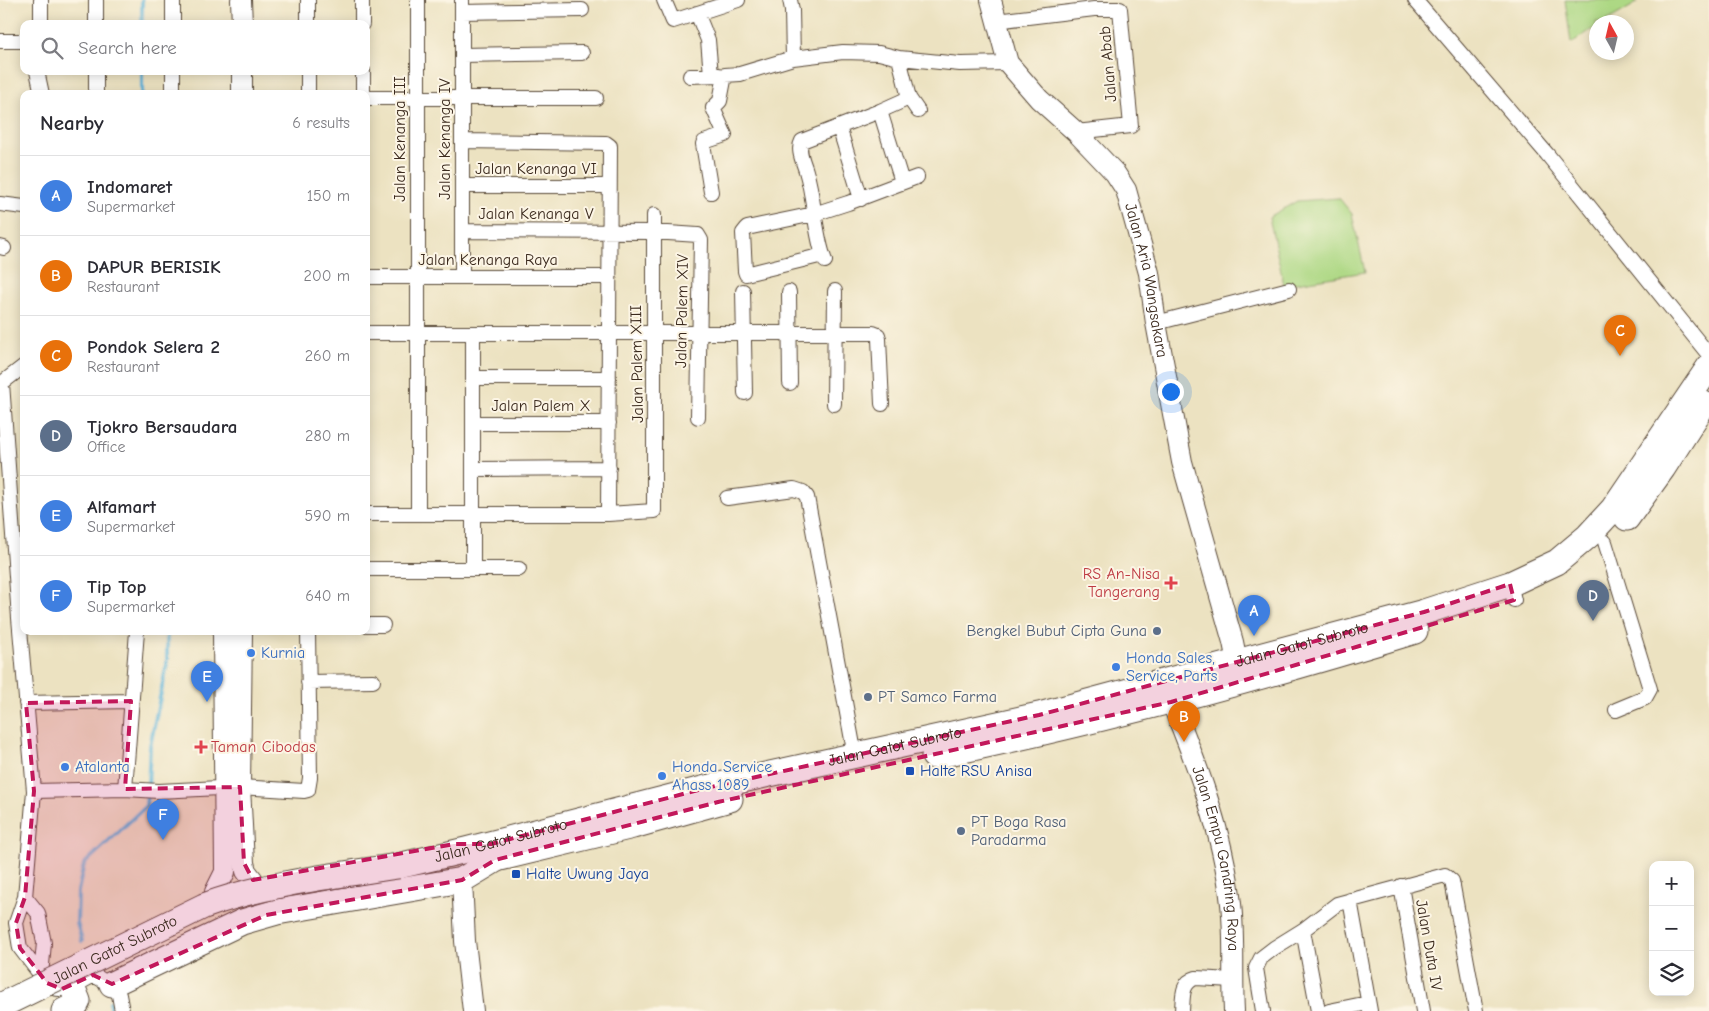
<!DOCTYPE html>
<meta charset="utf-8">
<style>
body{margin:0;font-family:"Comic Neue",sans-serif;background:#f7f7f7;color:#2b2b33}
.controls{position:absolute;right:15px;bottom:15px;display:grid;overflow:hidden;border-radius:10px;box-shadow:0 2px 12px #0003}
.controls button{width:45px;height:45px;display:grid;place-items:center;padding:0;border:0;border-bottom:1px solid #e1e1e2;background:#fff;color:#2b2b33;font:25px sans-serif}
.compass{position:absolute;left:1589px;top:15px;width:45px;height:45px;border-radius:50%;background:#fff;box-shadow:0 2px 12px #0003;rotate:352deg}
.you{position:absolute;left:1170px;top:391px;width:18px;height:18px;margin:-12px;border:4px solid #fff;border-radius:50%;background:#1a73e8;box-shadow:0 0 0 8px #1a73e833}
.badge{display:grid;place-items:center;width:32px;height:32px;border-radius:50%;background:#1f6fb2;color:#fff;font-size:16px;font-weight:700}
.pin{position:absolute;translate:-50% -41px;filter:drop-shadow(0 1px 2px #0008)}
.pin::after{content:'';position:absolute;top:26px;width:18px;height:15px;background:inherit;clip-path:polygon(0 0,100% 0,50% 100%)}
.list{margin:0;padding:0;list-style:none}
h2{display:flex;justify-content:space-between;align-items:center;height:65px;margin:0;padding:0 20px;font-size:21px}
h2 small{font-size:16px;font-weight:400;color:#7c7c81}
.list li{display:grid;grid-template-columns:32px 1fr auto;gap:15px;align-items:center;box-sizing:border-box;height:80px;padding:0 20px;border-top:1px solid #e1e1e2}
.list b{display:block;font-size:19px;white-space:nowrap}
.list p{margin:0;font-size:16px;white-space:nowrap;color:#7c7c81}
.list em{font-size:16px;font-style:normal;color:#7c7c81}
.icon{flex:none;width:28px;height:28px;fill:none;stroke:currentColor;stroke-width:2;stroke-linecap:round;stroke-linejoin:round}
.map{position:relative;flex:none;width:1709px;height:1011px;overflow:hidden}
.search{position:absolute;background:#fff;box-shadow:0 2px 12px #0003;left:20px;top:20px;width:350px;height:55px;display:flex;align-items:center;gap:12px;box-sizing:border-box;padding:0 18px;border-radius:10px;color:#7c7c81;font-size:19px}
.panel{position:absolute;background:#fff;box-shadow:0 2px 12px #0003;left:20px;top:90px;width:350px;height:545px;border-radius:10px}
.map>svg:first-child{display:block}
.green{fill:#add884;stroke:#748151}
.lines{fill:none;stroke-linecap:round;stroke-linejoin:round}
.stream{stroke:#5cb4d9;stroke-width:4}
.street-casing{stroke:#564636;stroke-width:16}
.secondary-casing{stroke:#564636;stroke-width:22}
.highway-casing{stroke:#564636;stroke-width:27}
.street{stroke:#fff;stroke-width:14}
.secondary{stroke:#fff;stroke-width:20}
.highway{stroke:#fff;stroke-width:25}
.highway-bridge-casing{stroke:#564636;stroke-width:27;stroke-linecap:butt}
.highway-bridge{stroke:#fff;stroke-width:25}
.marked{fill:#c2185b;fill-opacity:0.2;stroke:#c2185b;stroke-width:4;stroke-dasharray:10 6;stroke-linejoin:round}
.health-dot{fill:#e0444e;stroke:#fcf5e5;stroke-width:2}
.service-dot{fill:#5c6f8a;stroke:#fcf5e5;stroke-width:2}
.shop-dot{fill:#3f7fe0;stroke:#fcf5e5;stroke-width:2}
.transit-dot{fill:#1a4fb4;stroke:#fcf5e5;stroke-width:2}
.labels{text-anchor:middle;dominant-baseline:central;stroke-width:4;stroke-linejoin:round;paint-order:stroke}
.street-label{font-size:16px;fill:#3b2a1e;stroke:#fcf5e5}
.health-label{font-size:16px;fill:#be3a42;stroke:#fcf5e5;text-anchor:end}
.service-label{font-size:16px;fill:#4e5e75;stroke:#fcf5e5;text-anchor:start}
.shop-label{font-size:16px;fill:#366cbe;stroke:#fcf5e5;text-anchor:start}
.transit-label{font-size:16px;fill:#164399;stroke:#fcf5e5;text-anchor:start}
</style>
<div class="map">
<svg width="1709" height="1011" viewBox="0 0 1709 1011">
<rect width="100%" height="100%" fill="#fcf5e5"/>
<filter id="ink" filterUnits="userSpaceOnUse"><feTurbulence type="fractalNoise" baseFrequency=".02" numOctaves="2"/><feDisplacementMap in="SourceGraphic" scale="10" xChannelSelector="R" yChannelSelector="G"/><feConvolveMatrix kernelMatrix="1 2 1 2 8 2 1 2 1" color-interpolation-filters="sRGB"/></filter>
<filter id="wash" filterUnits="userSpaceOnUse"><feTurbulence type="fractalNoise" baseFrequency=".0096" numOctaves="4" result="noise"/><feDisplacementMap in="SourceGraphic" scale="20" xChannelSelector="R" yChannelSelector="G"/><feGaussianBlur stdDeviation="1.12" result="paint"/><feColorMatrix in="noise" values="0 0 0 0 0 0 0 0 0 0 0 0 0 0 0 0 0 1.4 0 .05"/><feComposite in="paint" operator="in"/></filter>
<g filter="url(#wash)">
<rect width="100%" height="100%" fill="#ece2c1"/>
<path class="green" d="M1565,0H1635L1637,3L1605,22H1596V27L1571,43Z
M1339,198L1352,214L1365,272L1284,285L1269,217L1297,201Z"/>
<g class="lines">
<path class="stream" d="M142,0V24
M142,71V94
M148,787L150,746L167,663V631
M82,941L77,923L78,891L84,864L146,806L147,794
M110,1002V1011"/>
</g>
</g>
<g filter="url(#ink)">
<g class="lines">
<g class="street-casing">
<path id="street" d="M41,0V24
M96,0V24
M308,0V24
M362,0V24
M664,0L673,21L738,0
M790,0L792,10L793,58
M1415,0L1547,154L1709,355
M462,12L582,10
M697,13L708,40L711,75
M996,21L1094,9H1120L1131,126L1076,132
M173,24V0
M0,41H24
M462,55L582,53
M899,58L909,98L918,111
M37,71L42,94
M96,71V94
M308,71V94
M363,71V94
M690,76L719,75
M173,94V71
M366,98H596
M880,111L902,182
M839,127L861,199
M462,141L606,143L610,146L608,514
M462,186H609
M711,192L703,144L704,142L725,135L713,108L720,101L725,75L740,74L793,58L843,52L879,53L899,58L960,64L1008,63
M0,204L24,207
M462,231L653,232L698,235L701,240L698,417
M0,247L4,248
M823,255L746,274L745,271L743,233L747,228L814,214L848,203L917,177
M825,261C814,232 815,200 806,171C803,161 797,150 802,141L880,111L909,98
M366,277H609
M462,277V0
M743,291L745,393
M789,292L790,383
M1156,323L1289,289
M366,333H873L878,335L879,339L882,404
M24,366L2,383L19,618L34,791L25,897L16,923L20,948L49,986C64,995 80,982 94,975L102,980L112,984L119,995L122,1011
M473,378H609
M834,404L835,291
M473,423H609
M473,469L609,468
M727,498L794,489L803,492L807,497L855,756
M366,514H608L654,511V215
M418,514V0
M1605,542L1650,689L1645,698L1616,710
M473,568V333
M366,569H519
M1510,584L1514,600
M366,625H383
M308,682L373,681
M26,703L131,701
M125,789L137,631
M34,791L125,789L159,791L240,787L304,791L308,790L310,778L308,631
M1401,886L1423,1011
M25,897L38,913L44,943L41,975
M1350,900L1370,1011
M1303,930L1318,1011
M1182,1011C1183,998 1181,982 1196,978L1232,980
M1263,1011L1256,968L1261,958L1274,948L1303,930L1337,904L1445,875L1452,881L1476,1011
M1329,1011L1368,1003"/>
</g>
<g class="secondary-casing">
<g id="secondary">
<path d="M241,0L242,24"/>
<path id="s1" d="M991,0L1008,63L1039,99L1076,132L1115,173L1126,190L1149,273L1156,323L1182,462L1233,642L1237,662"/>
<path d="M242,71V94"/>
<path d="M242,631L240,787L244,863L246,871L253,880"/>
<path id="s2" d="M1166,688C1194,757 1223,829 1231,904C1235,939 1232,975 1234,1011"/>
<path d="M462,880L465,941L473,1011"/>
<path d="M215,892L225,872L223,631"/>
</g>
</g>
<g class="highway-casing">
<g id="highway">
<path d="M1627,518L1663,468L1704,404"/>
<path d="M934,756C1096,723 1256,680 1415,631"/>
<path d="M488,861L633,826L730,799"/>
<path id="s3" d="M398,866L466,850L706,788L1039,715L1424,612L1510,584L1557,562L1588,536L1613,509L1709,367"/>
<path d="M112,984L242,922L277,912L462,880L495,860"/>
<path d="M64,1011L76,1005L78,1001L72,986"/>
</g>
</g>
<use href="#street" class="street"/>
<use href="#secondary" class="secondary"/>
<use href="#highway" class="highway"/>
<g class="highway-bridge-casing">
<g id="highway-bridge">
<path id="s4" d="M0,1006L204,906C267,883 332,876 398,866"/>
</g>
</g>
<use href="#highway-bridge" class="highway-bridge"/>
</g>
</g>
<path class="marked" d="M1510,584L1514,600L1171,702L718,802L495,860L462,880L266,915L112,984L93,975L62,989L47,983L20,948L16,923L25,897L34,791L26,703L131,701L125,789L240,787L244,863L253,880L454,844H491L706,788L1039,715L1424,612Z"/>
<g class="health-dot">
<path d="M1168.5 575.5h5v5h5v5h-5v5h-5v-5h-5v-5h5z"/>
<path d="M198.5 739.5h5v5h5v5h-5v5h-5v-5h-5v-5h5z"/>
</g>
<g class="service-dot">
<circle cx="1157" cy="631" r="5"/>
<circle cx="868" cy="697" r="5"/>
<circle cx="961" cy="831" r="5"/>
</g>
<g class="shop-dot">
<circle cx="251" cy="653" r="5"/>
<circle cx="1116" cy="667" r="5"/>
<circle cx="65" cy="767" r="5"/>
<circle cx="662" cy="776" r="5"/>
</g>
<g class="transit-dot">
<rect x="905" y="766" width="10" height="10" rx="2.5"/>
<rect x="511" y="869" width="10" height="10" rx="2.5"/>
</g>
<g class="labels">
<g class="street-label">
<text transform="translate(1108 64) rotate(-95)">Jalan Abab</text>
<text transform="translate(400 139) rotate(-90)">Jalan Kenanga III</text>
<text transform="translate(445 139) rotate(-90)">Jalan Kenanga IV</text>
<text x="536" y="169">Jalan Kenanga VI</text>
<text x="536" y="214">Jalan Kenanga V</text>
<text x="488" y="260">Jalan Kenanga Raya</text>
<text stroke="none"><textPath href="#s1" startOffset="332">Jalan Aria Wangsakara</textPath></text>
<text transform="translate(682 311) rotate(-89)">Jalan Palem XIV</text>
<text transform="translate(637 364) rotate(-91)">Jalan Palem XIII</text>
<text x="541" y="406">Jalan Palem X</text>
<text stroke="none"><textPath href="#s3" startOffset="931">Jalan Gatot Subroto</textPath></text>
<text stroke="none"><textPath href="#s3" startOffset="511">Jalan Gatot Subroto</textPath></text>
<text stroke="none"><textPath href="#s3" startOffset="106">Jalan Gatot Subroto</textPath></text>
<text stroke="none"><textPath href="#s2" startOffset="179">Jalan Empu Gandring Raya</textPath></text>
<text transform="translate(1429 945) rotate(80)">Jalan Duta IV</text>
<text stroke="none"><textPath href="#s4" startOffset="128">Jalan Gatot Subroto</textPath></text>
</g>
<g class="health-label">
<text x="1160" y="574">RS An-Nisa<tspan x="1160" dy="18">Tangerang</tspan></text>
<text x="211" y="747" text-anchor="start">Taman Cibodas</text>
</g>
<g class="service-label">
<text x="1147" y="631" text-anchor="end">Bengkel Bubut Cipta Guna</text>
<text x="878" y="697">PT Samco Farma</text>
<text x="971" y="822">PT Boga Rasa<tspan x="971" dy="18">Paradarma</tspan></text>
</g>
<g class="shop-label">
<text x="261" y="653">Kurnia</text>
<text x="1126" y="658">Honda Sales,<tspan x="1126" dy="18">Service, Parts</tspan></text>
<text x="75" y="767">Atalanta</text>
<text x="672" y="767">Honda Service<tspan x="672" dy="18">Ahass 1089</tspan></text>
</g>
<g class="transit-label">
<text x="920" y="771">Halte RSU Anisa</text>
<text x="526" y="874">Halte Uwung Jaya</text>
</g>
</g>
</svg>
<div class="controls">
<button>+</button>
<button>−</button>
<button><svg class="icon" aria-label="layers" viewBox="0 0 24 24"><path d="M12 4l9 5-9 5-9-5zM3 14l9 5 9-5"/></svg></button>
</div>
<svg class="compass" viewBox="-18 -18 36 36"><path d="M0-13l5 13h-10z" fill="#e53935"/><path d="M0 13l5-13h-10z" fill="#7c7c81"/></svg>
<div class="you"></div>
<div class="pin badge" style="left:1254px;top:636px;background:#3f7fe0">A</div>
<div class="pin badge" style="left:1184px;top:742px;background:#e8710a">B</div>
<div class="pin badge" style="left:1620px;top:356px;background:#e8710a">C</div>
<div class="pin badge" style="left:1593px;top:621px;background:#5c6f8a">D</div>
<div class="pin badge" style="left:207px;top:702px;background:#3f7fe0">E</div>
<div class="pin badge" style="left:163px;top:840px;background:#3f7fe0">F</div>
<div class="search"><svg class="icon" aria-label="search" viewBox="0 0 24 24"><circle cx="10" cy="10" r="6"/><path d="M15 15l6 6"/></svg>Search here</div>
<section class="panel">
<h2>Nearby<small>6 results</small></h2>
<ul class="list">
<li><span class="badge" style="background:#3f7fe0">A</span><div><b>Indomaret</b><p>Supermarket</p></div><em>150 m</em></li>
<li><span class="badge" style="background:#e8710a">B</span><div><b>DAPUR BERISIK</b><p>Restaurant</p></div><em>200 m</em></li>
<li><span class="badge" style="background:#e8710a">C</span><div><b>Pondok Selera 2</b><p>Restaurant</p></div><em>260 m</em></li>
<li><span class="badge" style="background:#5c6f8a">D</span><div><b>Tjokro Bersaudara</b><p>Office</p></div><em>280 m</em></li>
<li><span class="badge" style="background:#3f7fe0">E</span><div><b>Alfamart</b><p>Supermarket</p></div><em>590 m</em></li>
<li><span class="badge" style="background:#3f7fe0">F</span><div><b>Tip Top</b><p>Supermarket</p></div><em>640 m</em></li>
</ul>
</section>
</div>
